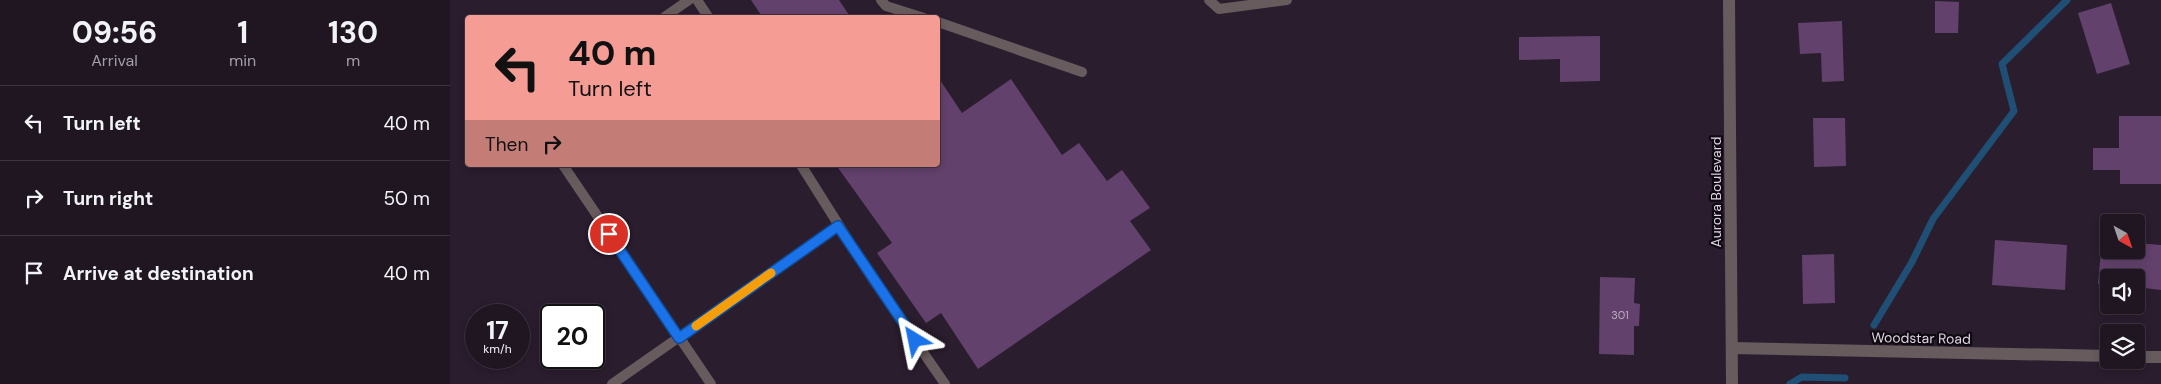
<!DOCTYPE html>
<style>
body{margin:0;font-family:"DM Sans",sans-serif;background:#2d232f;color:#f1f3f6;height:100vh;display:flex;flex-direction:column;font-size:19px;white-space:nowrap}
*{box-sizing:border-box;margin:0}
p{font-size:16px;color:#a29fa5}
.icon{flex:none;width:28px;height:28px;fill:none;stroke:currentColor;stroke-width:2;stroke-linecap:round;stroke-linejoin:round}
.map{position:relative;flex:1;overflow:hidden}
.details{display:flex;flex-direction:column;background:#201622;width:450px}
.details>*{flex:none}
.hud{position:absolute;left:15px;top:15px;width:475px;height:152px;border-radius:5px;box-shadow:0 2px 8px #0003,0 0 0 1px #3d3540;background:#f59c95;color:#111;overflow:hidden}
.needle{width:32px;rotate:140deg}
.controls{position:absolute;left:1650px;top:214px;display:grid;gap:10px}
.controls a{display:grid;place-items:center;width:45px;height:45px;border-radius:5px;background:#201622;box-shadow:0 2px 8px #0003,0 0 0 1px #3d3540;font-size:25px}
.speed{position:absolute;left:15px;top:304px;display:flex;gap:10px;font-size:25px;font-weight:700;text-align:center}
.speed>*{display:grid;place-content:center;width:65px;height:65px;border-radius:50%;background:#201622;box-shadow:0 2px 8px #0003,0 0 0 1px #3d3540;line-height:1}
.speed small{font-size:12px;font-weight:400}
.speed .limit{border:2px solid #111;border-radius:8px;background:#fff;color:#111}
.pin{position:absolute;display:grid;place-items:center;width:42px;height:42px;color:#fff;margin:-21px;border:2px solid #fff;border-radius:50%;box-shadow:0 1px 5px #0007}
.me{position:absolute;width:55px;margin:-28px;rotate:325deg;stroke-linejoin:round;filter:drop-shadow(0 0 4px #0008)}
.turn{display:flex;align-items:center;gap:18px;height:105px;padding:0 20px;font-size:22px}
.turn .icon{width:65px;height:65px;stroke-width:2.5}
.turn b{display:block;font-size:35px;line-height:42px}
.then{display:flex;align-items:center;height:48px;padding:0 20px;background:#0003;gap:10px;font-size:19px}
.eta{display:flex;justify-content:space-evenly;align-items:center;height:85px;text-align:center}
.eta b{font-size:30px;font-weight:700;line-height:35px}
ul{padding:0;list-style:none}
li{display:flex;align-items:center;gap:15px;height:75px;padding:0 20px;border-top:1px solid #3d3540}
li div{flex:1}
li b{display:block;font-size:19px}
li em{font-style:normal}
main{display:flex;flex:1;min-height:0}
.map>svg:first-child{display:block}
</style>
<main>
<section class="details">
<div class="eta">
<div><b>09:56</b><p>Arrival</p></div>
<div><b>1</b><p>min</p></div>
<div><b>130</b><p>m</p></div>
</div>
<ul>
<li><svg class="icon" aria-label="left" viewBox="0 0 24 24"><path d="M17 20v-9H6M10 6l-5 5 5 5"/></svg><div><b>Turn left</b></div><em>40 m</em></li>
<li><svg class="icon" aria-label="right" viewBox="0 0 24 24"><path d="M7 20v-9h11M14 6l5 5-5 5"/></svg><div><b>Turn right</b></div><em>50 m</em></li>
<li><svg class="icon" aria-label="arrive" viewBox="0 0 24 24"><path d="M6 21V4h12l-3 4 3 4H6"/></svg><div><b>Arrive at destination</b></div><em>40 m</em></li>
</ul>
</section>
<div class="map">
<svg width="1711" height="384" viewBox="0 0 1711 384">
<rect width="100%" height="100%" fill="#2a1d2e"/>
<g fill="none" stroke-linecap="round" stroke-linejoin="round">
<path stroke="#1f4f74" stroke-width="7" d="M1424 325 1462 262 1483 219 1564 111 1552 64 1617 0
M1340 384 1352 377 1395 378"/>
</g>
<path fill="#62416c" d="M301 0H389L401 18H313Z
M1485 1 1509 2 1508 33H1485Z
M1661 3 1680 64 1647 74 1628 13Z
M1392 21 1394 81 1372 82 1371 53 1350 54 1348 23Z
M1150 36V81L1110 82V59L1069 60V37Z
M488 77 512 113 561 79 612 155 629 143 657 181 672 170 700 208 680 221 701 250 528 369 491 313 476 323 427 253 442 243 386 165H488Z
M1669 116H1711V184H1670V170H1643V148H1669Z
M1363 118H1395L1396 166 1364 167Z
M1545 240 1617 245 1615 290 1542 285Z
M1652 240H1659V250H1686V243L1711 245V290L1686 287V278H1659V285L1648 284Z
M1384 254 1385 303 1353 304 1352 255Z
M1150 277 1185 278 1184 303 1190 304 1189 326H1184V355L1149 354Z"/>
<g fill="none" stroke-linecap="round" stroke-linejoin="round">
<path stroke="#675b5d" stroke-width="10" d="M247 0 259 18
M431 0 436 6 474 18
M759 0 769 9 837 0
M213 18 239 0
M488 22 632 72
M113 165 261 384
M351 165 424 281 495 384
M162 384 388 226"/>
<path stroke="#675b5d" stroke-width="12" d="M1282 348 1659 356
M1686 357H1711"/>
<path stroke="#675b5d" stroke-width="12" d="M1279 0 1282 384"/>
</g>
<g fill="none" stroke-linecap="round" stroke-linejoin="round">
<defs>
<path id="route" d="M159 234 229 338 388 226 465 340"/>
</defs>
<use href="#route" stroke="#114b97" stroke-width="12"/>
<use href="#route" stroke="#1a73e8" stroke-width="9"/>
<path stroke="#f59e0b" stroke-width="9" d="M246 326 321 273"/>
</g>
<g text-anchor="middle" dominant-baseline="central" stroke-width="4.5" stroke-linejoin="round" paint-order="stroke">
<g font-size="11" fill="#bfb0c4">
<text x="1170" y="315">301</text>
</g>
<g font-size="14" fill="#ded5e1" stroke="#0f0911">
<text transform="translate(1266 192) rotate(-90)">Aurora Boulevard</text>
<text transform="translate(1471 338) rotate(1)">Woodstar Road</text>
</g>
</g>
</svg>
<div class="controls">
<a><svg class="needle" viewBox="-14 -14 28 28"><path d="M0-13l5 13h-10z" fill="#e53935"/><path d="M0 13l5-13h-10z" fill="#a29fa5"/></svg></a>
<a><svg class="icon" aria-label="sound" viewBox="0 0 24 24"><path d="M4 9h4l5-4v14l-5-4H4zM17 9q2 3 0 6"/></svg></a>
<a><svg class="icon" aria-label="layers" viewBox="0 0 24 24"><path d="M12 4l9 5-9 5-9-5zM3 14l9 5 9-5"/></svg></a>
</div>
<div class="speed"><div>17<small>km/h</small></div><div class="limit">20</div></div>
<div class="pin" style="left:159px;top:234px;background:#d93025"><svg class="icon" aria-label="arrive" viewBox="0 0 24 24"><path d="M6 21V4h12l-3 4 3 4H6"/></svg></div>
<svg class="me" style="left:465px;top:340px" viewBox="-20 -20 40 40"><path d="M0-17L14 15 0 8-14 15z" fill="#1a73e8" stroke="#fff" stroke-width="4"/></svg>
<div class="hud">
<div class="turn"><svg class="icon" aria-label="left" viewBox="0 0 24 24"><path d="M17 20v-9H6M10 6l-5 5 5 5"/></svg><div><b>40 m</b>Turn left</div></div>
<div class="then">Then<svg class="icon" aria-label="right" viewBox="0 0 24 24"><path d="M7 20v-9h11M14 6l5 5-5 5"/></svg></div>
</div>
</div>
</main>
